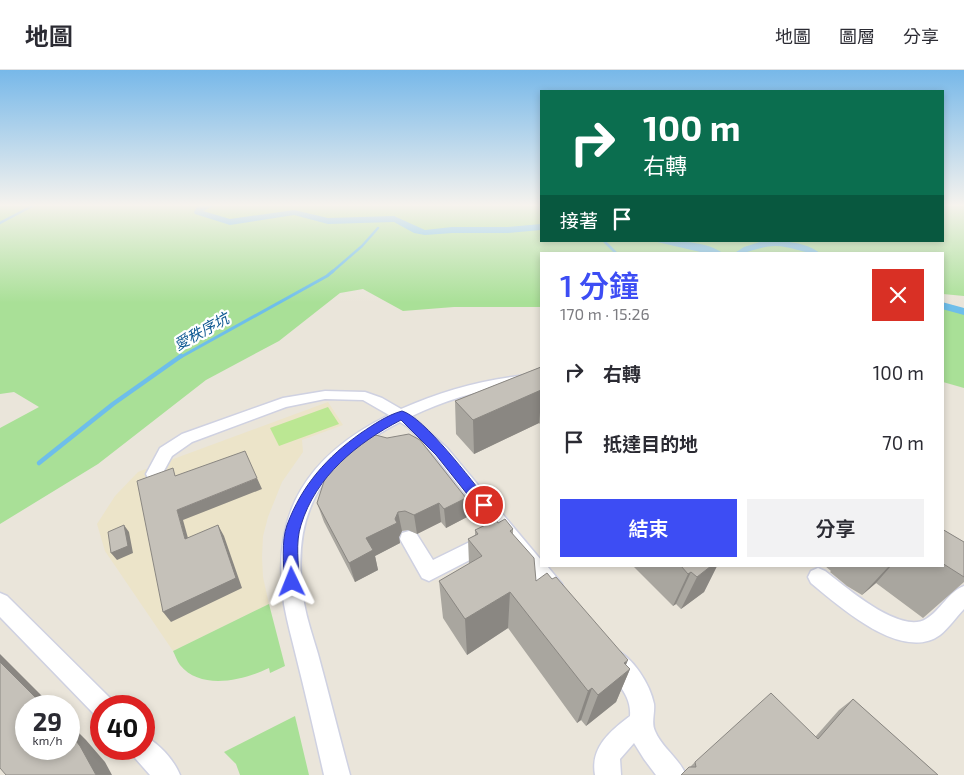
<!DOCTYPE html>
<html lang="zh-TW">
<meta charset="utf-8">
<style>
body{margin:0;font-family:"Exo 2","Noto Sans TC",sans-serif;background:#f2f2f3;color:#2b2b33;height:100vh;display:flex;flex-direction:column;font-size:19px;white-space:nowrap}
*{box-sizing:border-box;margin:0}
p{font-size:16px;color:#7c7c81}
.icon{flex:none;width:28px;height:28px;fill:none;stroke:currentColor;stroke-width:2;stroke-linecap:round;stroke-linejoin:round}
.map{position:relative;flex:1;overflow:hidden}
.side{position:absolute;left:540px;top:182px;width:404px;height:315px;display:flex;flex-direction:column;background:#fff;border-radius:0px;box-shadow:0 2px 8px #0003}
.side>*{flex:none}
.guide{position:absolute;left:540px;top:20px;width:404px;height:152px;border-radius:0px;box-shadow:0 2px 8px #0003;background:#0b6e4f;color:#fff;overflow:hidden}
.speed{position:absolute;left:15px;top:625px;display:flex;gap:10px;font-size:25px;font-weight:700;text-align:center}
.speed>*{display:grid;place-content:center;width:65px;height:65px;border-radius:50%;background:#fff;box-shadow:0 2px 8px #0003;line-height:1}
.speed small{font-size:12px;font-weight:400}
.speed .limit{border:8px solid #d22;background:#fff;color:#111}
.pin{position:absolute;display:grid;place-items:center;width:42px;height:42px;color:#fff;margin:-21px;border:2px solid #fff;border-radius:50%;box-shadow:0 1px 5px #0007}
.me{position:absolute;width:55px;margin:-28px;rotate:358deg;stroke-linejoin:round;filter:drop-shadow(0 0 4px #0008)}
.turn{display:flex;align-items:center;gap:18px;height:105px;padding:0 20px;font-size:22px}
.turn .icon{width:65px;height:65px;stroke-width:2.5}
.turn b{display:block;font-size:35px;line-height:42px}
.then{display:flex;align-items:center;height:48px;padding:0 20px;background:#0003;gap:10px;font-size:19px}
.round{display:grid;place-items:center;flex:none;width:52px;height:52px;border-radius:0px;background:#f2f2f3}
.headline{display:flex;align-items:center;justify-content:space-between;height:85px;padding:0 20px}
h1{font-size:30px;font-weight:600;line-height:38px;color:#3d4df4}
.action{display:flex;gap:10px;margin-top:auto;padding:10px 20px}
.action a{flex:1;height:58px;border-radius:0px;background:#3d4df4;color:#fff;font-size:20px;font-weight:600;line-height:58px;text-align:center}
.action a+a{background:#f2f2f3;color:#2b2b33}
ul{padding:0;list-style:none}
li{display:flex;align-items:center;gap:15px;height:70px;padding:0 20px}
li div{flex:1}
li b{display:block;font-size:19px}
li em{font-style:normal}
header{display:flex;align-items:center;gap:30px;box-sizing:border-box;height:70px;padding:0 25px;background:#fff;border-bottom:1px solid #e1e1e2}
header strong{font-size:24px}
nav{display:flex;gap:28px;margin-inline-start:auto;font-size:18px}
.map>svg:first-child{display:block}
</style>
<header>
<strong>地圖</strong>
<nav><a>地圖</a><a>圖層</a><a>分享</a></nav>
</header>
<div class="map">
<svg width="964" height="705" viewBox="0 0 964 705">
<rect width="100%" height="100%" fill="#eae5da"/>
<path fill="#ece4c9" d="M328 332 343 355 302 370 303 382 282 412 268 447 263 466 262 487 263 507 269 534 173 581 105 481 97 454 115 426 138 402Z"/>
<path fill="#a9e097" d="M0 134H541V171H942L943 134H964V226L943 224 942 184H541V237H454L403 241 363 219 340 223 279 271 206 310 98 394 0 454V358L39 337 14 322 0 324Z
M943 233 964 240V318L943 312Z
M269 534 285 596 270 603 269 598C244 610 201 621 180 595 177 591 175 585 173 581Z
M295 646 309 705H240L236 694 224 682Z"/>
<path fill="#bbe793" d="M328 337 339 354 279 376 270 358Z"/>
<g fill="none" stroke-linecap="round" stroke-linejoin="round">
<path stroke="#6ebeea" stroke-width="2.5" d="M0 153 36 134
M604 171 617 184
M332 202 362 176 378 158"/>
<path stroke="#6ebeea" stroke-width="3" d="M179 288 327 206 333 201"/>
<path stroke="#6ebeea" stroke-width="4.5" d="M39 393 113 334 181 286"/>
<path fill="#6ebeea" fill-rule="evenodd" d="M206 134H218L203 141 230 149 294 140 328 148 394 146 425 160 452 157H508L541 154V160L508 163H452L425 165 414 163 394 152 328 154 294 145 230 155 195 144 194 142 197 137Z
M653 171C674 171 706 170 724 184H709Z
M763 171C782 171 806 171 821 184 805 184 791 176 775 176 760 176 748 184 733 184L744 177Z
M942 232 964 238V245L942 239Z"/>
<defs>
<path id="minor" d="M541 304V312C495 316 454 326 412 346L447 378 541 490V496H547L562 514 565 521 562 528 555 530 548 528 435 386 408 357 400 352C321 393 289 443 304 533 307 550 313 567 318 584 329 624 339 665 350 705H324C315 665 306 626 296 586 292 569 287 552 284 534 270 442 308 385 389 345L363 330 325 329 286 337 192 372 172 386 160 408 154 410 148 408 146 404 160 378 182 364 283 328 325 321 365 322 382 328 401 339C446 319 492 307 541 304Z
M409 461 416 463 433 490 486 464 493 466 495 472 493 478 429 511 422 508 400 469 402 463Z
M818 498 825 501C845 516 900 565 926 549 941 540 948 522 964 516V539C956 547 949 558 940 565 902 593 839 536 811 513L808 507 811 501Z
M0 523 7 526 110 628 114 636H101V648L94 644 0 547Z
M614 579C633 587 650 614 654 634 655 643 651 653 655 661 662 678 679 688 686 705H656L644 689 634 673 620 689 621 705H595C590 678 610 661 630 646 632 621 611 611 603 590L606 582Z
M144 666C159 673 174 690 180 705H150L135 688 131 679H144Z"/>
</defs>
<use href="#minor" stroke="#cfd1e1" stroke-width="3"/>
<use href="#minor" fill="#fff" fill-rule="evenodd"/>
</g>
<path fill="#a9a69f" d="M541 297V355L539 353 474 384 456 364 455 331Z
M466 428 467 447 446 458 441 452 417 464 408 460 402 461 399 467 400 473 375 486 378 500 355 512 324 452 317 433Z
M498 453 513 459V464L536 511 630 599 616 632 586 656 581 650 577 653 508 558 467 585 443 548 439 511 469 494 468 469 475 465V460Z
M942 459 964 472V512L923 548 876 513 862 525 847 516 830 502 831 501 825 496H942Z
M633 496H717L704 522 681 539 676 534 673 536Z
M853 629 938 705 690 697 695 692 816 666 839 640Z"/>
<path fill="#8a8782" d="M541 320V332L539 353 474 384 473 350Z
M257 408 262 419 183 450 191 479 185 469 177 440Z
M466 428 467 447 446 458 444 439Z
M439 433 441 452 417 464 414 445Z
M398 442 402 461 399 467 400 473 375 486 378 500 355 512 349 493 366 468 395 449Z
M124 455 129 462 133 483 117 490 111 483Z
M218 455 224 466 242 518 171 552 163 542Z
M711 496H717L704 522 681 539 697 507Z
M889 496H891L876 513 862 525Z
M691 502 676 534 673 536 688 504Z
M510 522 508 558 467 585 465 549Z
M0 584 52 636H44L0 592Z
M628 590 621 607 630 599 616 632 586 656 598 625 624 593Z
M592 618 581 650 577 653 588 621Z
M69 653 86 670 105 692 112 705H96L69 662Z"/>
<path fill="#c5c1b9" stroke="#8a8782" d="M541 297V320L473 350 455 331Z
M368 363 387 368 409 364 420 370 466 428 444 439 439 433 414 445 405 441 398 442 395 449 397 453 366 468 373 480 349 493 317 433 326 405 344 381Z
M245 381 257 408 177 440 185 469 218 455 236 508 163 542 137 411 173 398 175 406Z
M505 449 513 459 510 461 534 488 536 511 547 503 552 509 556 507 628 590 624 593 630 599 598 625 592 618 588 621 510 522 465 549 439 511 482 486 468 469 478 464 475 460 496 450 498 453Z
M124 455 128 476 111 483 108 462Z
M942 459 964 472V507L942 493Z
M681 496H711L697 507 691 502 688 504Z
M0 592 44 636H26V679H69V662L80 676 96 705H6L0 698Z
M771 623 818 669 853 629 938 705H681L689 697H696L695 692Z"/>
<linearGradient id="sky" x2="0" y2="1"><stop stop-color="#77b8e9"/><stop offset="0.58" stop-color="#f6f3ee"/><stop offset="1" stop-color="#f6f3ee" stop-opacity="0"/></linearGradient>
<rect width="964" height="233" fill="url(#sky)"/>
<path fill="#3d4df4" stroke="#28329f" d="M402 341C424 347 472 411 488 431L490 435 488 439 484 440 479 439 436 385 401 350C357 373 316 406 301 455 295 473 299 494 299 512L297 517 292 519 286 517 284 512C284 494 281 472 287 455 302 415 327 387 361 363 373 355 387 345 402 341Z"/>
<g text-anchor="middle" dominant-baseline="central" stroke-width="4.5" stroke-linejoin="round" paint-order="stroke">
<g font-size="15" font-style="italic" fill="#115a93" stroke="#fff">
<text transform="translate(201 261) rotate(-29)">愛秩序坑</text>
</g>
</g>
</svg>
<div class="speed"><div>29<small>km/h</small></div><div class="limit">40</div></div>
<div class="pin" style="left:484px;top:435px;background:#d93025"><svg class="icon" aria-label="arrive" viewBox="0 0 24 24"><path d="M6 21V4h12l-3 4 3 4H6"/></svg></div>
<svg class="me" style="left:292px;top:512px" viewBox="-20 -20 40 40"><path d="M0-17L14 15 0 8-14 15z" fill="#3d4df4" stroke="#fff" stroke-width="4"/></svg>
<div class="guide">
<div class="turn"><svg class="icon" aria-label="right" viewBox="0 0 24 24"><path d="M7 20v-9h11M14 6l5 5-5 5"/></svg><div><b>100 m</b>右轉</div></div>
<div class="then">接著<svg class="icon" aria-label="arrive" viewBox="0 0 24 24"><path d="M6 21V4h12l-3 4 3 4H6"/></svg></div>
</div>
<section class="side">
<div class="headline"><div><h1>1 分鐘</h1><p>170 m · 15:26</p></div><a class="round" style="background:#d93025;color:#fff"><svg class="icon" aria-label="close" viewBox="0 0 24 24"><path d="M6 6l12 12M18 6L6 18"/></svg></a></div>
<ul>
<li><svg class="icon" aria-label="right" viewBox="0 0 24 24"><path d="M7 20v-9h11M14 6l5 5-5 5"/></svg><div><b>右轉</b></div><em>100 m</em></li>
<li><svg class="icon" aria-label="arrive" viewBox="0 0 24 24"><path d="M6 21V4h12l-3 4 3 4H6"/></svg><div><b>抵達目的地</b></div><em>70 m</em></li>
</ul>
<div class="action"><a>結束</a><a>分享</a></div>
</section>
</div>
